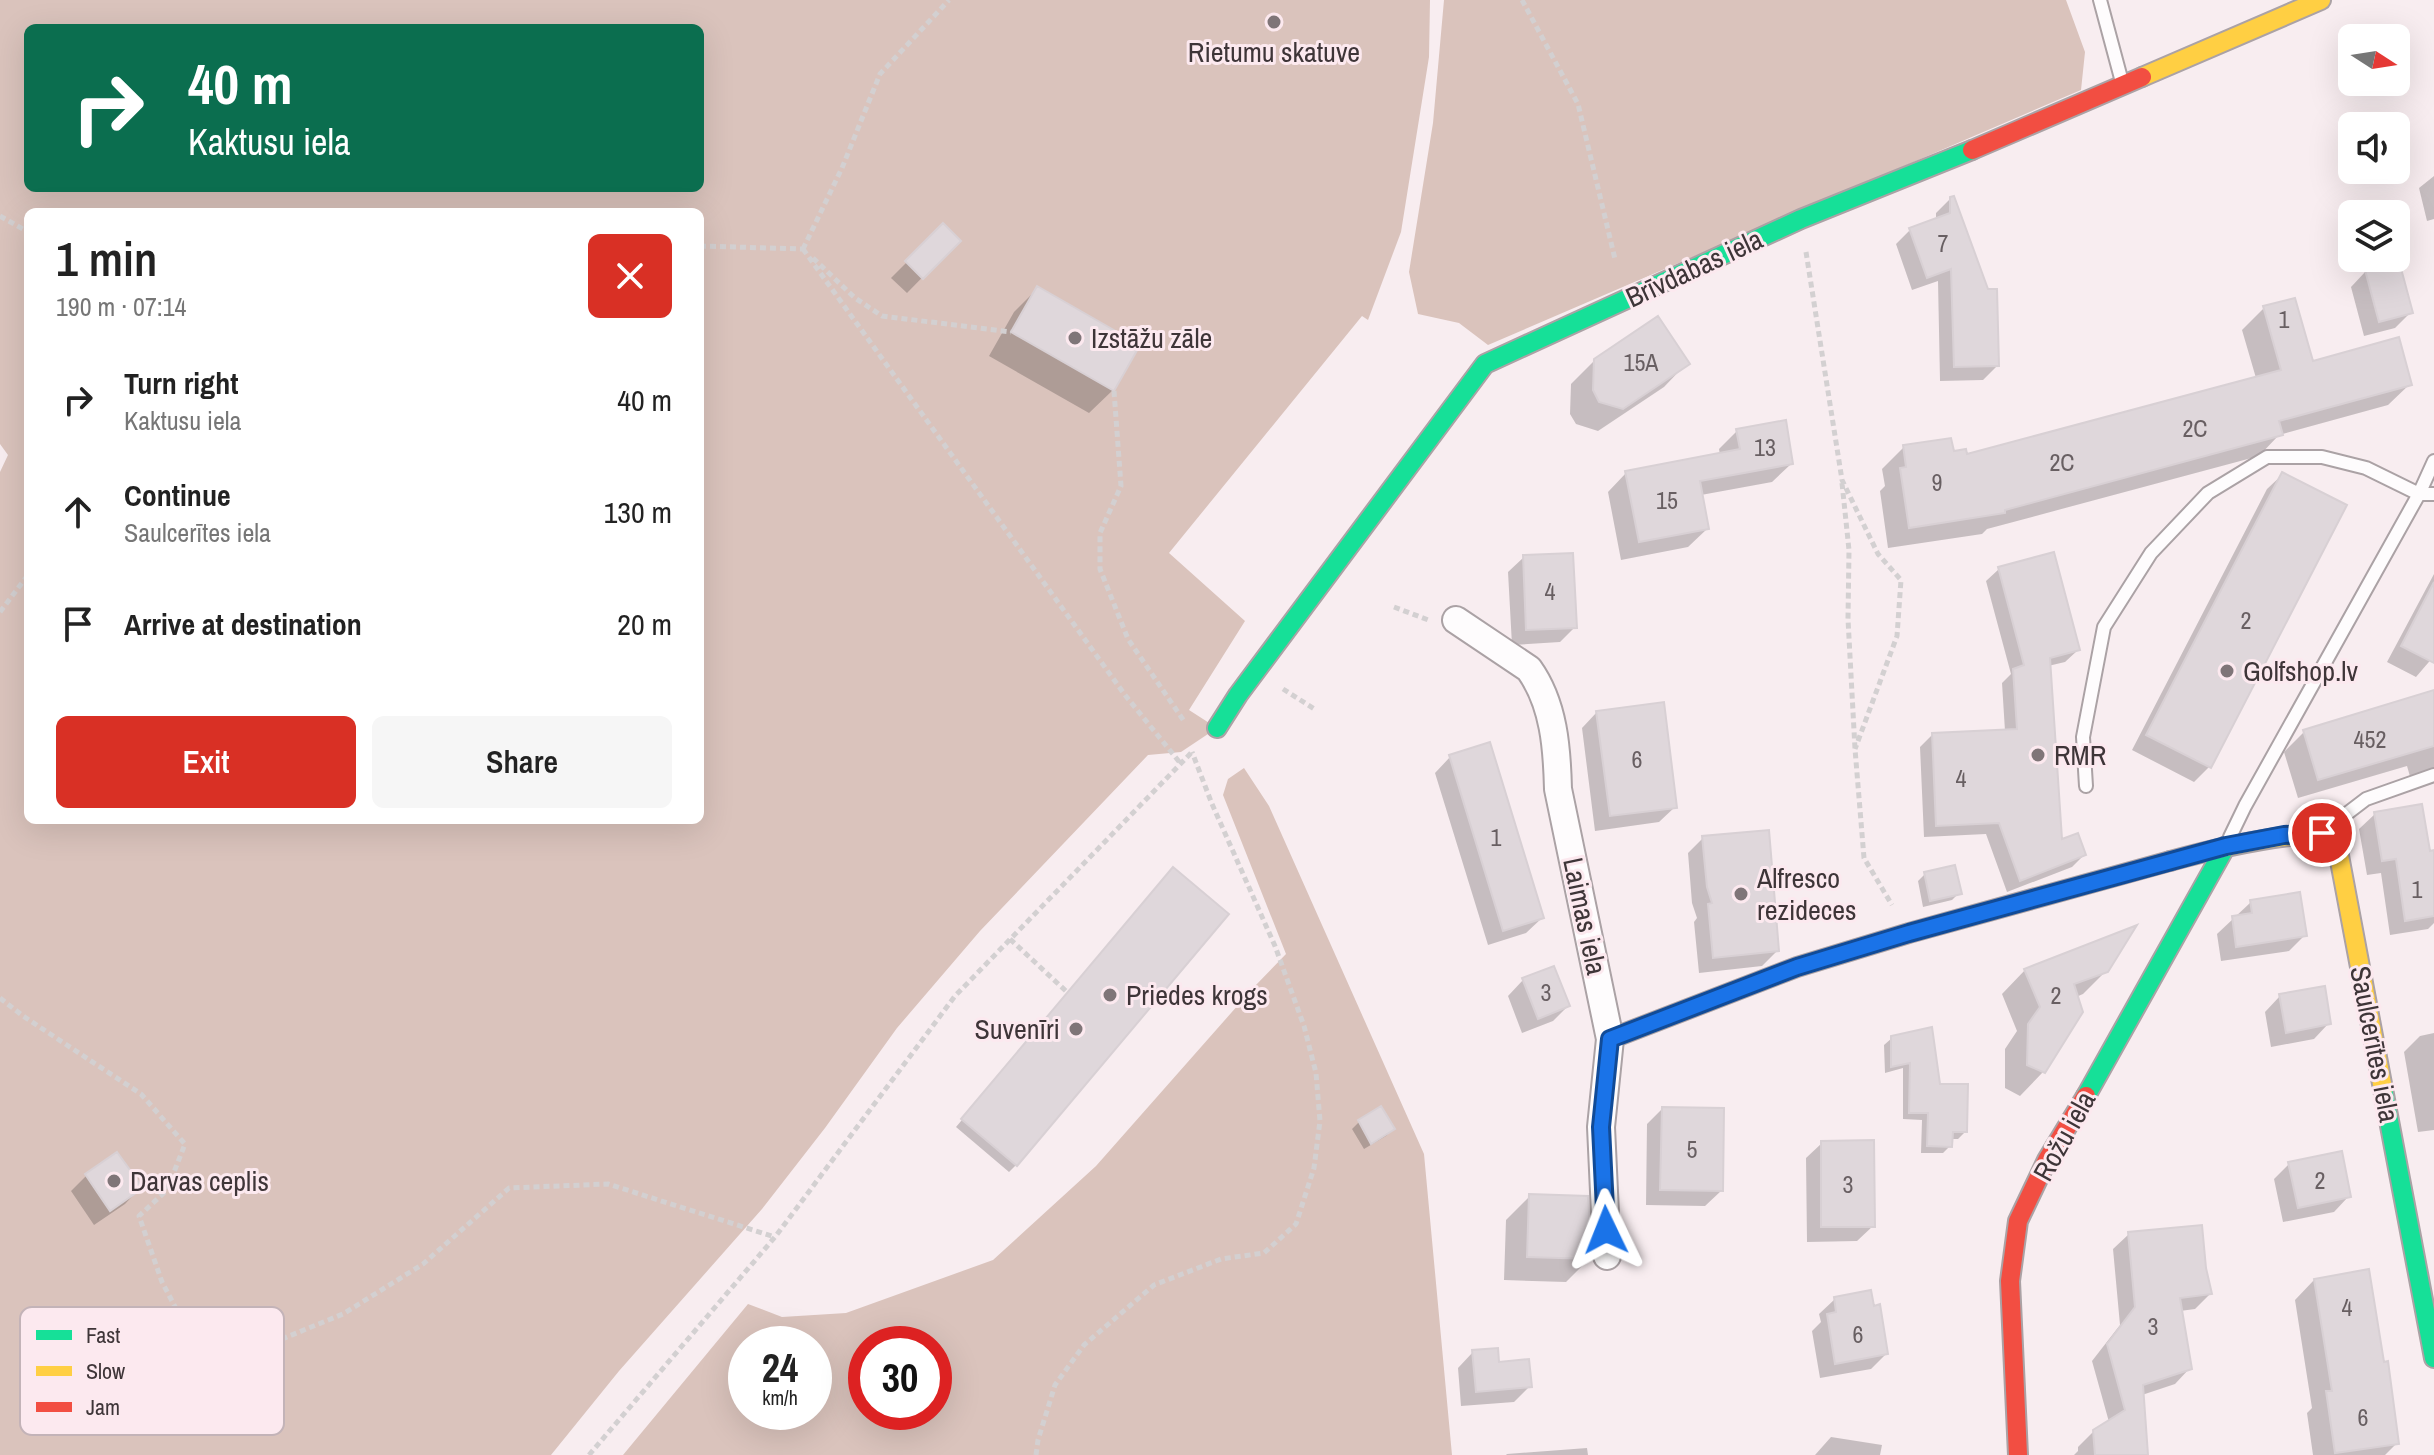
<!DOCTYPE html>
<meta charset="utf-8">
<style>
body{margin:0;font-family:"Archivo Narrow",sans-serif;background:#f6f6f6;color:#222;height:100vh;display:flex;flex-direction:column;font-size:30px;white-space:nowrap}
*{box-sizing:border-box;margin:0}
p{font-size:26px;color:#767676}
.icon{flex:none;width:44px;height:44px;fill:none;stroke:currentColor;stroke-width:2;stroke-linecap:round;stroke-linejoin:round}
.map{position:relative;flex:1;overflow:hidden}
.drawer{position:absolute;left:24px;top:208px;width:680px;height:616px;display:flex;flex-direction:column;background:#fff;border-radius:12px;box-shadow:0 8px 32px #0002}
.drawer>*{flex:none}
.banner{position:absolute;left:24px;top:24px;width:680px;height:168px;border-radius:12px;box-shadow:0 8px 32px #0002;background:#0b6e4f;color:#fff;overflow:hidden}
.needle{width:52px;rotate:102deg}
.fabs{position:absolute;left:2338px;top:24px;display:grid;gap:16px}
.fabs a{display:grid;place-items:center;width:72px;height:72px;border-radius:12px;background:#fff;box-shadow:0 8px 32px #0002;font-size:40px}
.speed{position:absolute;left:728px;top:1326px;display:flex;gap:16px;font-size:40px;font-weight:700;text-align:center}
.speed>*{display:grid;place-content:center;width:104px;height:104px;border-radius:50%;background:#fff;box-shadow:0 8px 32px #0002;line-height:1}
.speed small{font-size:20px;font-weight:400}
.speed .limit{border:12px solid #d22;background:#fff;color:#111}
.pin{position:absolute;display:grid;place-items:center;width:68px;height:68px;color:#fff;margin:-34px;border:4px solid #fff;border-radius:50%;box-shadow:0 2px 8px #0007}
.me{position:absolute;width:88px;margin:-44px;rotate:358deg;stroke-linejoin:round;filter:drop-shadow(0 0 6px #0008)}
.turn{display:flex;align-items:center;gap:28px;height:168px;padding:0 32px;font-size:36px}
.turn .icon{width:104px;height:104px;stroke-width:2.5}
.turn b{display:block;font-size:56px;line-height:68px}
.round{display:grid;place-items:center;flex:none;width:84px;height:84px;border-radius:12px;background:#f6f6f6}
.head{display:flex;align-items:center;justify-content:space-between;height:136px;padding:0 32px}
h1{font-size:48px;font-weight:600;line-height:60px}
.primary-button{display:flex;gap:16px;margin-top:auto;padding:16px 32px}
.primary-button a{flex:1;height:92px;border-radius:12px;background:#d93025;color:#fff;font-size:32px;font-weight:600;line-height:92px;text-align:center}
.primary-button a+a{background:#f6f6f6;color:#222}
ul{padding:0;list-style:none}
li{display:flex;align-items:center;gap:24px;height:112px;padding:0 32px}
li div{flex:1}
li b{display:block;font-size:30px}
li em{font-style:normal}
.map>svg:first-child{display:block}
</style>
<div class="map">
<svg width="2434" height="1455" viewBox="0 0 2434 1455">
<rect width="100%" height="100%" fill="#f8edf0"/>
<path fill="#dac3bc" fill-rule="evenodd" d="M0 0H1430L1429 57 1401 232 1368 320 1362 316 1169 553 1245 621 1189 710 1217 728 1181 752 1148 755 980 931 897 1028 825 1128 762 1209 619 1371 551 1455H0V472L8 455 0 444ZM28 28H700V188H28ZM28 212H700V820H28Z
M1444 0H2066L2085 52 2081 90 1488 345 1459 323 1418 314 1409 272 1433 123Z
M1244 768 1269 806 1424 1154 1452 1455H623L748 1304 782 1317 846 1313 993 1260 1096 1166 1254 987 1286 954 1223 795 1228 779ZM746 1344H814V1412H746ZM866 1344H934V1412H866Z"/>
<path fill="#0003" d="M2434 176V219L2427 221 2419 188Z
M1950 199 1997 366 1983 380 1940 381 1938 281 1912 290 1896 244 1910 230 1936 220V213Z
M943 226 958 241 907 293 891 278Z
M2366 271 2410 313 2395 328 2364 336 2351 287Z
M1037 289 1113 390 1089 413 989 356 1014 312Z
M2264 308 2311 363 2410 384 2388 405 2279 435 2259 456 1987 529 1982 534 1888 548 1880 491 1885 486 1882 469 1904 447 1965 457 2256 378 2242 330Z
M1595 360 1687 363 1664 387 1598 431 1576 424 1570 414 1571 384Z
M1737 431 1791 464 1772 482 1701 495 1707 529 1688 547 1621 560 1608 492 1626 473 1720 455 1719 449Z
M2283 474 2344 506 2209 767 2194 782 2132 750 2267 489Z
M1524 557 1575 627 1560 642 1512 645 1508 572Z
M1999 569 2078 650 2065 662 2048 666 2060 841 2084 855 2072 867 2007 892 1986 834 1924 837 1920 747 1932 735 2005 731 2002 683 2011 674 1986 581Z
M2434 574V656L2416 677 2387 662Z
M2434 692V774L2411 780 2407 766 2298 798 2284 752 2304 732Z
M1597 712 1675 807 1659 822 1595 831 1582 728Z
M1450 757 1542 918 1526 933 1488 945 1435 773Z
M2375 814 2429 854 2434 853V923L2428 929 2390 935 2381 873 2367 875 2359 829Z
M1703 838 1777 951 1762 966 1699 973 1694 922 1697 918 1692 903 1688 853Z
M1925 874 1959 893 1952 900 1923 907 1918 881Z
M1166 876 1016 1165 1009 1172 956 1127Z
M2251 902 2305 935 2289 951 2221 961 2217 934Z
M2025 970H2107L2083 994 2076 997 2081 1012 2043 1072 2020 1096 2005 1088V1049L2017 1031 2002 994Z
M1523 980 1568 1006 1553 1021 1522 1033 1508 996Z
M2280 996 2329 1023 2314 1039 2271 1047 2265 1012Z
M2434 1033V1130L2418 1132 2404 1052 2420 1036Z
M1892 1038 1938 1085 1965 1132 1958 1139H1950V1146L1943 1153H1921L1922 1120 1903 1119V1068L1885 1073 1884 1045Z
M1380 1109 1393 1129 1386 1136 1364 1149 1352 1129 1359 1122Z
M1662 1109 1721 1191 1705 1206 1646 1205 1647 1124Z
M1822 1143 1873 1226 1857 1241 1807 1242 1806 1158Z
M116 1154 140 1188 125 1204 94 1225 71 1191 86 1176Z
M2289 1164 2349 1196 2334 1212 2283 1222 2274 1179Z
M1530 1196 1590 1258 1566 1282 1504 1280 1506 1220Z
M2129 1234 2204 1268 2210 1294 2195 1309 2180 1311 2190 1368 2175 1384 2142 1395 2146 1455H2074L2078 1451V1447L2094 1431 2109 1422 2092 1361 2120 1325 2113 1249Z
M2314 1280 2397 1443 2385 1455H2313L2307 1413 2312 1408 2295 1300Z
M1835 1299 1872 1308 1886 1354 1871 1369 1820 1378 1812 1331 1821 1322 1819 1314Z
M1473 1352 1497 1364 1530 1386 1514 1402 1461 1406 1458 1368Z
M1831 1437 1882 1445 1880 1455H1815Z
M1587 1448 1588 1455H1506L1507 1454Z"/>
<path fill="#dfd7db" stroke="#d8d0d4" stroke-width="2" d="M1954 196 1988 289H1997L1999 366 1954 367 1951 269 1927 278 1909 228 1950 213V197Z
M943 223 961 241 923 279 905 261Z
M2399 261 2413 313 2379 322 2365 270Z
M1037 286 1140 345 1114 391 1011 332Z
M2295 298 2313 361 2399 337 2412 385 2279 421 2283 435 2005 510V513L1909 528 1900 468 1906 467 1903 445 1951 438 1954 451 1966 449 1967 454 2281 370 2263 306Z
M1658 316 1690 364 1623 409 1599 402 1593 390 1594 359Z
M1786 420 1793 464 1700 481 1709 529 1639 542 1625 471 1740 449 1736 429Z
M2282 472 2347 505 2211 768 2146 735Z
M2054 552 2080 650 2050 658 2062 839 2078 833 2086 855 2020 881 1999 823 1936 826 1932 733 2017 729 2013 669 2024 665 1998 567Z
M1573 553 1577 628 1526 630 1523 555Z
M2434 582V663L2401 646Z
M2434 690V746L2318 780 2303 730Z
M1664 702 1677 808 1610 816 1596 711Z
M1490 742 1544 918 1503 931 1449 755Z
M2422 804 2430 851 2434 850V916L2405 921 2396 859 2382 861 2374 812Z
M1769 830 1779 951 1713 958 1708 904 1712 903 1707 887 1702 836Z
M1955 865 1962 894 1930 901 1924 872Z
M1173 867 1229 914 1017 1166 961 1119Z
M2300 892 2307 936 2236 947 2232 916 2252 913 2250 900Z
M2137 925 2108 972 2074 984 2083 1012 2045 1073 2027 1065 2028 1024 2040 1007 2024 969Z
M1554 966 1570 1006 1538 1019 1522 978Z
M2325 986 2331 1024 2286 1033 2279 994Z
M1932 1027 1940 1084H1968L1967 1132H1953L1952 1147 1927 1146 1928 1113H1909L1910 1063 1891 1067V1036Z
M1381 1106 1395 1129 1371 1144 1358 1120Z
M1662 1107 1724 1108 1723 1191 1660 1190Z
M1874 1140 1875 1227H1821V1141Z
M2342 1151 2351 1197 2298 1208 2288 1162Z
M117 1152 143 1188 110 1211 85 1174Z
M1529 1194 1588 1196 1592 1259 1527 1257Z
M2202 1225 2206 1268 2212 1294 2180 1298 2192 1369 2143 1385 2148 1455H2095L2093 1430 2125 1410 2107 1344 2135 1307 2128 1232Z
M2369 1269 2384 1362 2388 1361 2399 1444 2335 1453 2326 1391H2332L2314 1279Z
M1871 1290 1874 1306 1880 1304 1888 1354 1835 1364 1827 1314 1836 1312 1834 1297Z
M1498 1348 1499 1362 1529 1359 1532 1387 1476 1392 1472 1350Z"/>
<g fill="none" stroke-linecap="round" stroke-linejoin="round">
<defs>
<path id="lane" d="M2100 0 2122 82
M2086 786 2083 737 2104 627 2151 553 2208 493 2267 457H2322L2366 468 2419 494H2434
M2324 831 2366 799 2434 775
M2230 837 2245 806 2419 494 2434 461"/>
<path id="street" d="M1456 620 1529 669C1554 704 1557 748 1558 789L1610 1039 1601 1127 1607 1256"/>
<path id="fast" d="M1217 728 1238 695 1485 364 1801 219 1972 150
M1610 1039 1797 967 1909 933 2170 861
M2383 1089 2434 1358
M2086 1096 2226 846"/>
<path id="slow" d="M2142 77 2321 0
M2170 861C2221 847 2270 836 2322 833L2337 845 2383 1089"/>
<path id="jam" d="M1972 150 2142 77
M2018 1455 2010 1281 2018 1221 2047 1160 2086 1096"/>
</defs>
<use href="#lane" stroke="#aba2a5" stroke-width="16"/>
<use href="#street" stroke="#aba2a5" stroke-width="30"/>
<use href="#fast" stroke="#aba2a5" stroke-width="22"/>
<use href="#slow" stroke="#aba2a5" stroke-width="22"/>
<use href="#jam" stroke="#aba2a5" stroke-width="22"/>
<path stroke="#d3d0d1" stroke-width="5" stroke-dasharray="6 4" stroke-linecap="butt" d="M1522 0 1578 104 1615 259
M0 216 28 232
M700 246 803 249
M803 249 1125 695 1181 764
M803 249 842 168 880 74 949 0
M1806 252 1842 480 1878 554 1901 580 1897 636 1855 749
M813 258 855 298 882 316 1011 332
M1114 391 1121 486 1100 533V569L1128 639 1184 721
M1842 483 1849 550 1848 619 1855 749 1864 858 1892 905
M1394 607 1431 621
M0 612 28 575
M1283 689 1316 710
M1010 939 1068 993
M0 998 23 1016 141 1094 185 1144 167 1190 139 1216 162 1282 200 1354 255 1350 343 1314 423 1264 509 1188 608 1184 775 1237
M589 1455 775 1237 955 996 1193 751
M1036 1455 1038 1440 1055 1385 1084 1345 1154 1285 1221 1259 1264 1253 1296 1224 1314 1168 1320 1121 1316 1073 1304 1026 1275 946 1212 804 1192 752"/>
<use href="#lane" stroke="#fefcfd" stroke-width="12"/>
<use href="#street" stroke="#fefcfd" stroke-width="26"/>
<use href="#fast" stroke="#16e098" stroke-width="18"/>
<use href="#slow" stroke="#ffcf43" stroke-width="18"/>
<use href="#jam" stroke="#f24e42" stroke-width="18"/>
</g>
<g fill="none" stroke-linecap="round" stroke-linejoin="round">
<defs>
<path id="route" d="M1606 1230 1601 1127 1610 1039 1797 967 1909 933 2226 846 2284 835 2322 833"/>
</defs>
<use href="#route" stroke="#114b97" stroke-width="20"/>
<use href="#route" stroke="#1a73e8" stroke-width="14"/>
</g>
<g fill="#7f7578" stroke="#fce9ef" stroke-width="3">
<circle cx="1274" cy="22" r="8"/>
<circle cx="1075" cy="338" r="8"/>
<circle cx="2227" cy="671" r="8"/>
<circle cx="2038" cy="755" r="8"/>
<circle cx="1741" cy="894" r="8"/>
<circle cx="1110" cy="995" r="8"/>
<circle cx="1076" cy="1029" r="8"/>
<circle cx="114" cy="1181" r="8"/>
</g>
<g text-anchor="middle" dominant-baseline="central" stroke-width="6" stroke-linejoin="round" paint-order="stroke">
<g font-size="24" fill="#685f62">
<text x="1943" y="243">7</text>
<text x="2284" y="319">1</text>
<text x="1641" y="362">15A</text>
<text x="2195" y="428">2C</text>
<text x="1765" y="447">13</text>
<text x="2062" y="462">2C</text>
<text x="1937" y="482">9</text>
<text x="1667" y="500">15</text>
<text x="1550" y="591">4</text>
<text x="2246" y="620">2</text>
<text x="2370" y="739">452</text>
<text x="1637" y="759">6</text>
<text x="1961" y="778">4</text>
<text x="1496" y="837">1</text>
<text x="2417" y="889">1</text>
<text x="1546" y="992">3</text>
<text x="2056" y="995">2</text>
<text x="1692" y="1149">5</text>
<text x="2320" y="1180">2</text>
<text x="1848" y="1184">3</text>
<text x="2347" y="1307">4</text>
<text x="2153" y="1326">3</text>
<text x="1858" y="1334">6</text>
<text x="2363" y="1417">6</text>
</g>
<g font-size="28" fill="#3e3538" stroke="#fce9ef" text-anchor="start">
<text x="1274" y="52" text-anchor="middle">Rietumu skatuve</text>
<text x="1091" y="338">Izstāžu zāle</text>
<text x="2243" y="671">Golfshop.lv</text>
<text x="2054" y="755">RMR</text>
<text x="1757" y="878">Alfresco<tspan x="1757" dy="32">rezideces</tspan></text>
<text x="1126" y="995">Priedes krogs</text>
<text x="1060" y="1029" text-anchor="end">Suvenīri</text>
<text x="130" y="1181">Darvas ceplis</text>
</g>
<g font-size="28" fill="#3e3538" stroke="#fce9ef">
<text transform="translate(1694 268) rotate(-25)">Brīvdabas iela</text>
<text transform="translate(1585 916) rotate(78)">Laimas iela</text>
<text transform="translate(2375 1044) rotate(79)">Saulcerītes iela</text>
<text transform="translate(2064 1136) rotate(-61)">Rožu iela</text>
</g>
</g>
<rect x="20" y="1307" width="264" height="128" rx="12" fill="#fce9ef" stroke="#c3b3b8" stroke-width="2"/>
<rect x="36" y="1330" width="36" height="10" fill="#16e098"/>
<rect x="36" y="1366" width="36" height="10" fill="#ffcf43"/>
<rect x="36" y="1402" width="36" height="10" fill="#f24e42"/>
<g font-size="22" fill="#3e3538">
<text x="86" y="1343">Fast</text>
<text x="86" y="1379">Slow</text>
<text x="86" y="1415">Jam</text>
</g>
</svg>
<div class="fabs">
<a><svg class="needle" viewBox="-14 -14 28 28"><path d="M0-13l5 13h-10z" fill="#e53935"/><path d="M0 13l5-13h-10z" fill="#767676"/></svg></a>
<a><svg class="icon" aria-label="sound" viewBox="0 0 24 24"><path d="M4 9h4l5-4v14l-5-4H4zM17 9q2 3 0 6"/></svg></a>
<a><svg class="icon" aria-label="layers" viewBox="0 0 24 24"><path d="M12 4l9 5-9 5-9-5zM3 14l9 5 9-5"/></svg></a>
</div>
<div class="speed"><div>24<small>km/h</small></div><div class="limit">30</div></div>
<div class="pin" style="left:2322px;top:833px;background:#d93025"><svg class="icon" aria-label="arrive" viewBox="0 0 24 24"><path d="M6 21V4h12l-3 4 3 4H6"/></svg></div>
<svg class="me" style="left:1606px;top:1230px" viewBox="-20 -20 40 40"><path d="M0-17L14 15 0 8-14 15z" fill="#1a73e8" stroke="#fff" stroke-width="4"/></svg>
<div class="banner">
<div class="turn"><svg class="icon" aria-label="right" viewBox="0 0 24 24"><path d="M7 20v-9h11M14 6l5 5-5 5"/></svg><div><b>40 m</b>Kaktusu iela</div></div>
</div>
<section class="drawer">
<div class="head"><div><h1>1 min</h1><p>190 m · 07:14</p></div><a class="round" style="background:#d93025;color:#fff"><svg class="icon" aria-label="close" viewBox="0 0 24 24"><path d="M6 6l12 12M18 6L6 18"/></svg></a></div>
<ul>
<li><svg class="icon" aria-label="right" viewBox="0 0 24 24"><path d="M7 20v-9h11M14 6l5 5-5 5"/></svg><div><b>Turn right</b><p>Kaktusu iela</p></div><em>40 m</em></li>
<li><svg class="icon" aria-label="ahead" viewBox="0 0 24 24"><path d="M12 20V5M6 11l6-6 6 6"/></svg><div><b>Continue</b><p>Saulcerītes iela</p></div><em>130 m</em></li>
<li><svg class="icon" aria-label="arrive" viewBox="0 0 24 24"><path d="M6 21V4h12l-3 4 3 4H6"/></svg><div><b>Arrive at destination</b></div><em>20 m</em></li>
</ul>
<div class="primary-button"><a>Exit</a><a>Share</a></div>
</section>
</div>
